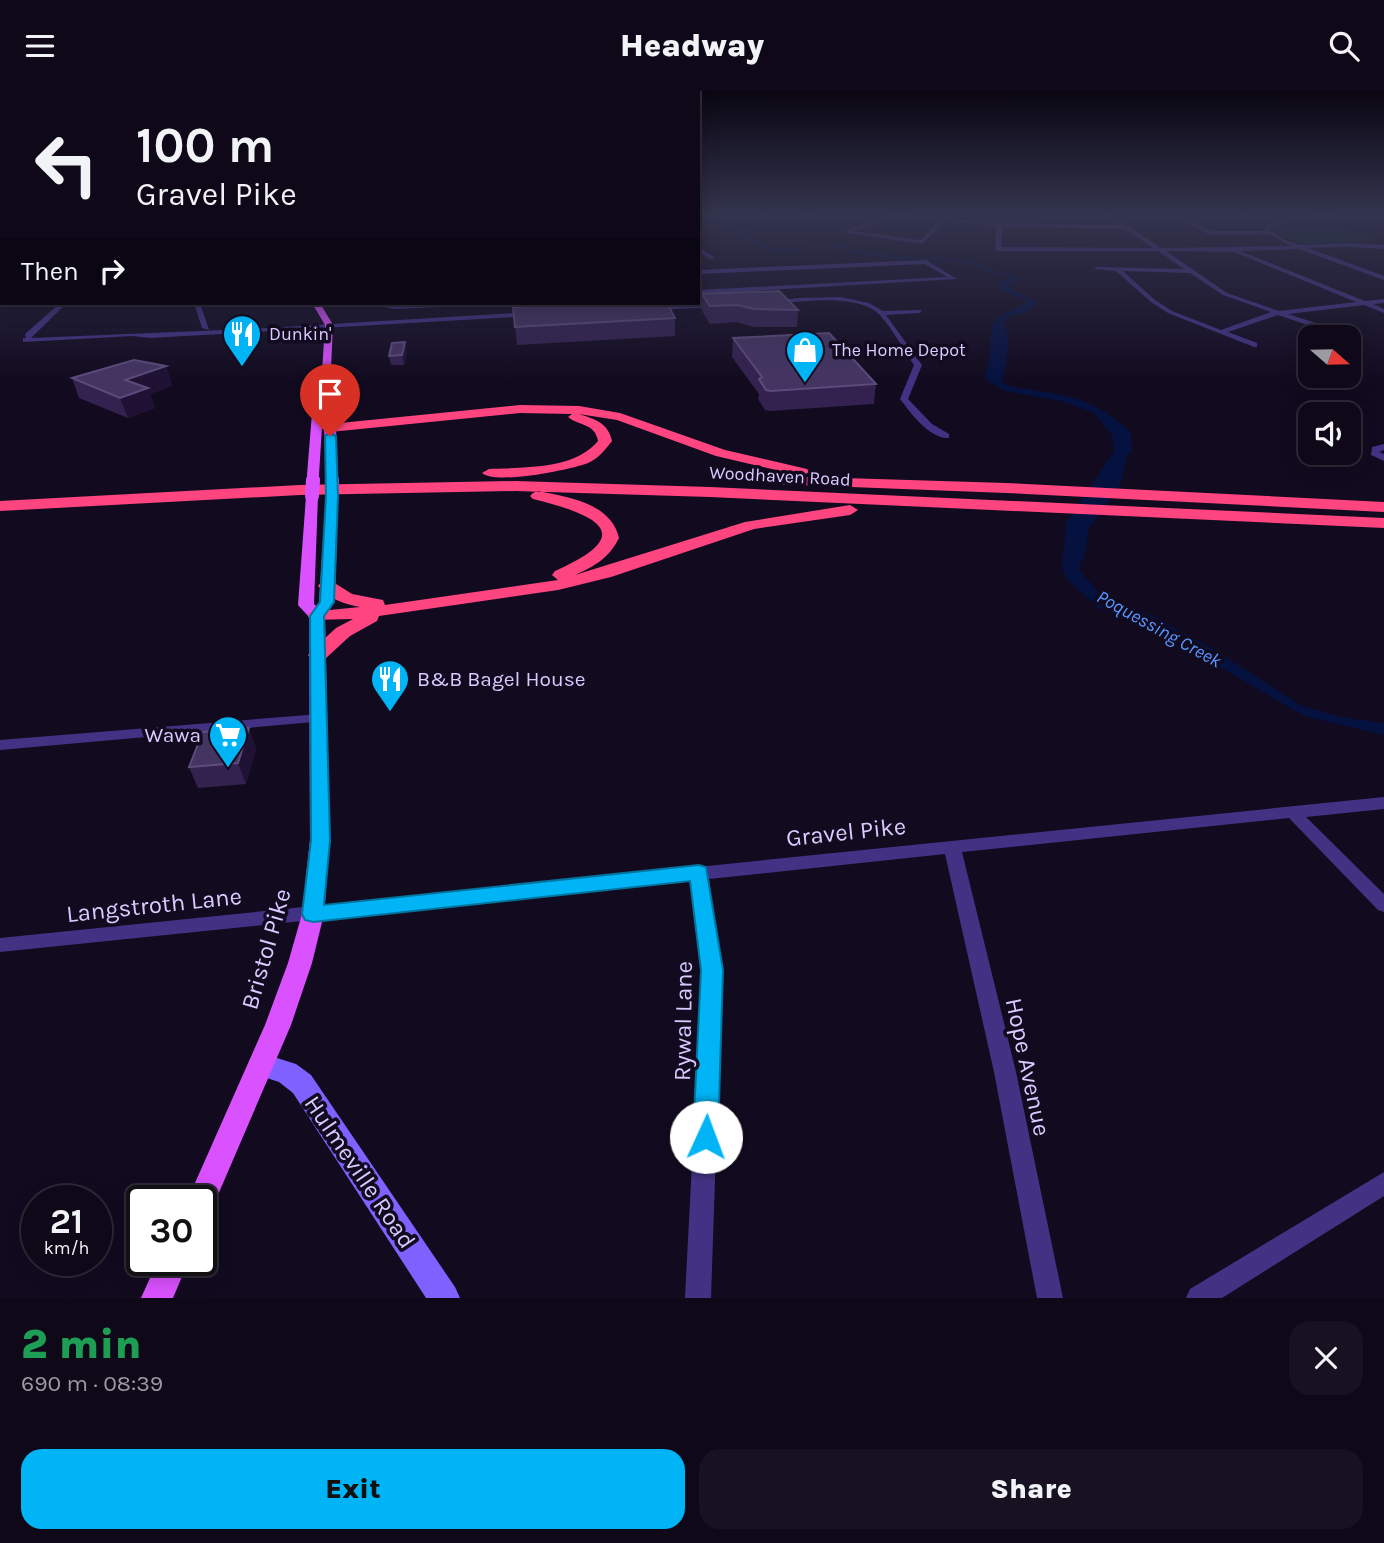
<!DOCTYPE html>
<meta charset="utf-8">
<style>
body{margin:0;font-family:Karla,sans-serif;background:#171121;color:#f1f3f6;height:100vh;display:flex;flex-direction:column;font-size:26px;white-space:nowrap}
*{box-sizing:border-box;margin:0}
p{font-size:23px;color:#9b9aa2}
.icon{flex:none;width:38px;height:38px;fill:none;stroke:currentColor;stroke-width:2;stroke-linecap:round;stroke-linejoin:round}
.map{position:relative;height:1207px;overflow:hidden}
.panel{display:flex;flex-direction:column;background:#0e0818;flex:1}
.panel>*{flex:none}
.hud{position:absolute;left:0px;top:0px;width:700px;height:214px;box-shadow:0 4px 18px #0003,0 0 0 2px #2e2937;background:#0e0818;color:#f1f3f6;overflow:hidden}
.needle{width:46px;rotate:110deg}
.fabs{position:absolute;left:1298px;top:234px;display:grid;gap:14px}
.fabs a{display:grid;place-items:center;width:63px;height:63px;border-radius:14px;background:#0e0818;box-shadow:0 4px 18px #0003,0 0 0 2px #2e2937;font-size:35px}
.speed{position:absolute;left:21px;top:1094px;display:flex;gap:14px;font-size:35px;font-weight:700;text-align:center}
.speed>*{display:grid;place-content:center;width:91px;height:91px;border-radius:50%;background:#0e0818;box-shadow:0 4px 18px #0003,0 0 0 2px #2e2937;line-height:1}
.speed small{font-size:18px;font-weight:400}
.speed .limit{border:4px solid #111;border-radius:10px;background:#fff;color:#111}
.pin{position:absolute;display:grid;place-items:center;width:60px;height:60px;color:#fff;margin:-72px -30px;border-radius:50% 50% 50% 0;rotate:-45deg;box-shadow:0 0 7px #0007}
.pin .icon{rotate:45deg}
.me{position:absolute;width:77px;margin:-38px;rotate:2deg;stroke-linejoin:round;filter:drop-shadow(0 0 5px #0008)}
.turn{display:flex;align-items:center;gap:24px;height:147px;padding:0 21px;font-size:32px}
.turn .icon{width:91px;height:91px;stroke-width:2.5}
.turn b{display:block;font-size:49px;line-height:60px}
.then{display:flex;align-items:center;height:66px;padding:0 21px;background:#0003;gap:14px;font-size:26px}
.round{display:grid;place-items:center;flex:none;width:74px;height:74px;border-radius:21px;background:#171121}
.summary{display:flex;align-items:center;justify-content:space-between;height:119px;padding:0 21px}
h1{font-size:42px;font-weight:800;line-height:52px;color:#1e9e55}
.button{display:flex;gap:14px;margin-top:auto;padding:14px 21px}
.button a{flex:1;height:80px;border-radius:21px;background:#00b4f5;color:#111;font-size:28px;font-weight:800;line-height:80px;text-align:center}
.button a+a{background:#171121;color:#f1f3f6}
header{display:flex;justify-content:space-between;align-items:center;height:91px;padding:0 21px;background:#0e0818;font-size:32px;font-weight:800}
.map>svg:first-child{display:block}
</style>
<header><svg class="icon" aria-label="menu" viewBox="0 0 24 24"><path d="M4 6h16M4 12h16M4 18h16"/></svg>Headway<svg class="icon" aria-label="search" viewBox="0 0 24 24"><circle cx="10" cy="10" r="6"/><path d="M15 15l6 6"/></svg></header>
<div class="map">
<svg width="1384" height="1207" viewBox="0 0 1384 1207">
<rect width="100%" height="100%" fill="#120b20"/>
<path fill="#0d272a" d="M1301 131 1352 141 1336 145H1367L1372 146 1366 149 1372 150 1304 153 1275 141 1330 146 1275 139 1277 135Z"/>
<path fill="#05113f" d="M698 129 743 135 748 139V146L774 159 840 154 856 159 904 166 967 169 1021 188 1008 193 1012 199 1036 210C1031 223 1021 222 1009 225L1004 232C1012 248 1006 274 1002 291L1013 296C1061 303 1096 306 1131 342L1132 359 1127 365 1121 392 1089 437 1086 458 1079 478 1098 501 1151 524 1213 558 1302 615 1341 626 1384 632V644L1304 625 1225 579 1097 516 1066 487 1062 477 1066 432 1114 360 1112 344 1094 322 1061 310 1005 300 987 289 985 282 988 277 992 234 999 226 1029 210 1003 200 999 192 1008 189 1009 186 960 170 902 169 850 161 832 155 780 161 765 159 742 148 739 139 735 136 698 132Z"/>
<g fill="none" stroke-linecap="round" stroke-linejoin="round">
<path fill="#423283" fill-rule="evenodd" d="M755 122 785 126 828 122 785 130Z
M887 122 999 132 1120 134 1102 122H1108L1161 157 1291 155 1269 143 1210 144 1180 128 1185 127 1211 140H1265L1263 137 1275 131 1230 122 1281 129 1321 123 1358 122 1293 129 1268 138 1285 149 1300 154 1346 152 1384 154V158L1346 156 1308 157 1384 185V189L1299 158 1240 160 1365 210 1384 208V212L1373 213 1384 218V222L1364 214 1288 223 1331 237 1328 241 1278 224 1228 241 1257 252V256H1254L1168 222 1151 211 1116 180 1094 178 1097 176 1184 178 1158 160H998L995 158 996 135 946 130 922 153 843 141 890 124ZM898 124 941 129 921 149 853 140ZM1002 136 1125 138 1153 157 1001 156ZM1166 160 1234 161 1356 211 1279 220 1227 202ZM1123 180 1190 182 1223 204 1271 221 1221 239 1172 220 1155 209Z
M2 143V147L0 148V144Z
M698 156 714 166V168H710L698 161Z
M926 169 957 188 698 203V199L947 186 925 173 698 183V179Z
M2 176V180L0 181V177Z
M0 205H2V209H0Z
M840 206 869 212 883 220 922 219 920 222 886 224 922 274 908 308 932 333 949 343V347C929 348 911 322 900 308L914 274C906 262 886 227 875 220 851 203 799 211 771 213L768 211 798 207Z
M60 212H67L31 247 248 238 531 221 534 223 531 225 150 247 133 245 23 251V247H26L25 243Z
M194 212H200L209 239 202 237Z
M382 212 395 214 487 212 484 214 395 218 384 216Z
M722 213 720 216 652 219 649 217 652 215Z
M1384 353V359L1379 361 1384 363V370L1371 364 1372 356Z
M320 623 325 624 327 627 325 630 0 659V649Z
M1384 706V718L1306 726 1384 803V821L1378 819 1289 727 962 761 1016 981 1063 1207H1037L994 981 945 763 709 788 722 879 711 1207H685L702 879 691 790 0 861V847Z
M1384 1081V1105L1222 1207H1186L1190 1198Z"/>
<path fill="#7e61ff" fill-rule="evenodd" d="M261 962 296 973 311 984 455 1196 460 1207H426L293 1002 279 991 252 982 248 974 252 966Z"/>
<path fill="#da51ff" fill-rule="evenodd" d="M312 212H320L333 234 331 278 339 284 336 337 338 383 332 387 326 383 324 337 327 286 325 287 319 384 313 388 307 384 315 285 322 281 325 234Z
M312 401 318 405 314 513 316 515 319 511 326 405 332 401 338 405 335 511 325 525 330 749 324 823 312 872 291 934 211 1120 201 1125V1110H187L265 934 288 872 302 823 310 749 309 526 298 514 306 405Z
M158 1169H189L173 1207H141Z"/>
<path fill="#ff4580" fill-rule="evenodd" d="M520 314 579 315 620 322 725 359 807 378 809 381 802 385 716 365 617 329 579 323C594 328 608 331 612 350 605 359 599 367 588 372 570 379 495 394 482 382L489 378C524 376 574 379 598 350 595 332 579 335 568 326L572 323 520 322 330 341 323 337 330 333Z
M779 385 1006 392 1384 411V421L1006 402 774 393 771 390Z
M515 390 710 396 1384 427V437L710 406 515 400 300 404 0 420V410L300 394Z
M538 400C568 406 611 412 619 447 609 467 595 475 575 484L745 431 850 414 858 419 850 424 754 438 611 486 558 499 379 525 377 530 350 545 325 568H311L308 564 311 560 336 537 353 528 310 529 308 525 310 521 360 516C344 513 329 508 318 495L321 491H333L352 503 383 509 385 514 558 489 552 484 555 480C642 442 593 423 533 408L530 405 533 402Z"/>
<path stroke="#da51ff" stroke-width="11" d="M332 383V391
M313 391V384"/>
<path stroke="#da51ff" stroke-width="14" d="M332 389V405
M312 405 313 389"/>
</g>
<path fill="#33224f" d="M702 203 798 219 797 236H754L736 231 710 233 702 220Z
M513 216 675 227V245L517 254Z
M733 247 876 293 874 313 770 320 765 319 758 308 759 303 732 266Z
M405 251 407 261 404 274H391L389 265Z
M166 275 172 295 150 303 155 317 128 327 79 307 72 287Z
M249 637 256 658 246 693 198 697 189 676Z"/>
<path fill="#1e1134" d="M405 251 407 261 404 274 402 264Z
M166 275 172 295 150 303 155 317 128 327 120 307 125 289Z
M249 637 256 658 246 693 238 672Z"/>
<path fill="#443462" stroke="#5c4b7b" stroke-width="2" d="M779 200 798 219 754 218 737 214 710 215 702 203Z
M583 212H667L675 227 515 236 513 216Z
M829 242 876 293 771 300 766 299 759 288 762 286 733 247Z
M405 251 402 264 389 265 392 252Z
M134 269 166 275 125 289 148 297 120 307 72 287Z
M249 637 238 672 189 676 203 641Z"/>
<linearGradient id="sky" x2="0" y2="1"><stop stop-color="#0a0612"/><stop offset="0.42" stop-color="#33344e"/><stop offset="1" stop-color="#33344e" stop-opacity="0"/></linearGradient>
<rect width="1384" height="291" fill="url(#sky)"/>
<path fill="#00b4f5" stroke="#00759f" stroke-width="2" d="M330 342 336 345 338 405 334 511 324 525 330 749 324 814 699 774 706 776 723 879 718 1046 715 1055 706 1058 697 1055 693 1046 701 879 690 790 313 831 305 829 302 823 311 749 310 525 320 511 326 405 325 345Z"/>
<defs>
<symbol id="restaurant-pin" viewBox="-11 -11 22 30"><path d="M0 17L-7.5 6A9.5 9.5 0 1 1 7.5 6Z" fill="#00b4f5" stroke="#120b20"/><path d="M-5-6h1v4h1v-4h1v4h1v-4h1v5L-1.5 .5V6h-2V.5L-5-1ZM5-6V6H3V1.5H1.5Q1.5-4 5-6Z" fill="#fff"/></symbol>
<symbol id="shop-pin" viewBox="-11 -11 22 30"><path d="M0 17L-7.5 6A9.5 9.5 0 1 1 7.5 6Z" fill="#00b4f5" stroke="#120b20"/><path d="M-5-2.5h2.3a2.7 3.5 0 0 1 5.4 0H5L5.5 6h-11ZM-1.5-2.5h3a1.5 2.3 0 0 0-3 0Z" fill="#fff"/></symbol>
<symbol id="supermarket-pin" viewBox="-11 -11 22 30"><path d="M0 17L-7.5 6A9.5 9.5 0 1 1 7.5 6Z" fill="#00b4f5" stroke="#120b20"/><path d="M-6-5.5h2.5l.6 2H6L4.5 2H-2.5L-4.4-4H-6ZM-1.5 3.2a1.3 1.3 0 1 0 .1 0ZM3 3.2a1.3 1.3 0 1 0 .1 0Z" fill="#fff"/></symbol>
</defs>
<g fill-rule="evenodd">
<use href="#restaurant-pin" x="220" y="221" width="44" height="60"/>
<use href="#shop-pin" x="783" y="237" width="44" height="60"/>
<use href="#restaurant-pin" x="368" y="566" width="44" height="60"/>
<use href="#supermarket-pin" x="206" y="622" width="44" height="60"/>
</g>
<g text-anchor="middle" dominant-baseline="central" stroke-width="7" stroke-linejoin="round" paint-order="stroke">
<g font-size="18" fill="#d9caff" stroke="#120b20" text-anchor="start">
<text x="269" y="243">Dunkin'</text>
<text x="832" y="259">The Home Depot</text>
</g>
<g font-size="18" fill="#d9caff" stroke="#120b20">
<text transform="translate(780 385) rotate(3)">Woodhaven Road</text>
</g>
<g font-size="19" font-style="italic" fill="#5896ff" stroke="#120b20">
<text transform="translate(1159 538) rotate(29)">Poquessing Creek</text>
</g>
<g font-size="21" fill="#d9caff" stroke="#120b20" text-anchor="start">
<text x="417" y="588">B&amp;B Bagel House</text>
<text x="201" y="644" text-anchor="end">Wawa</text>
</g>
<g font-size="24" fill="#d9caff" stroke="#120b20">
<text transform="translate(846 741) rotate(-6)">Gravel Pike</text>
<text transform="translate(154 814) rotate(-6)">Langstroth Lane</text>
<text transform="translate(266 858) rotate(-74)">Bristol Pike</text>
<text transform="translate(683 930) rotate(-89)">Rywal Lane</text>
<text transform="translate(1028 976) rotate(78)">Hope Avenue</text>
<text transform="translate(360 1081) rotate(56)">Hulmeville Road</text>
</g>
</g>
</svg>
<div class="fabs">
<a><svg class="needle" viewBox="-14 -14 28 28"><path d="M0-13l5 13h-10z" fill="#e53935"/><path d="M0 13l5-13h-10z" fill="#9b9aa2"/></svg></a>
<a><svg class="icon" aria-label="sound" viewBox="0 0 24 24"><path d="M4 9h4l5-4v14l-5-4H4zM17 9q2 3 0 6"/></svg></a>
</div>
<div class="speed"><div>21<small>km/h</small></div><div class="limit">30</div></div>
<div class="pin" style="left:330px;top:345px;background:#d93025"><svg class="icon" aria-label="arrive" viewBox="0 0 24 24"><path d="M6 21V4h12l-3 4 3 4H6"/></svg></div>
<svg class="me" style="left:706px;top:1046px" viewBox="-20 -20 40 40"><circle r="19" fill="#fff"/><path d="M0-13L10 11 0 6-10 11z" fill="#00b4f5"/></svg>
<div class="hud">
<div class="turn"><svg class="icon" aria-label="left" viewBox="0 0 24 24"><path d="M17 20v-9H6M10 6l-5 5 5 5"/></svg><div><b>100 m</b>Gravel Pike</div></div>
<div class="then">Then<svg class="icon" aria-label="right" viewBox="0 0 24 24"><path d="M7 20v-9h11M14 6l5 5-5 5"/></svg></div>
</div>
</div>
<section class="panel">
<div class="summary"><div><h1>2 min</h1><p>690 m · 08:39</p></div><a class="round"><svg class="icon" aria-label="close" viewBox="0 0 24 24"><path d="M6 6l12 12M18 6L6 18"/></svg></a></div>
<div class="button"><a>Exit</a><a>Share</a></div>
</section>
